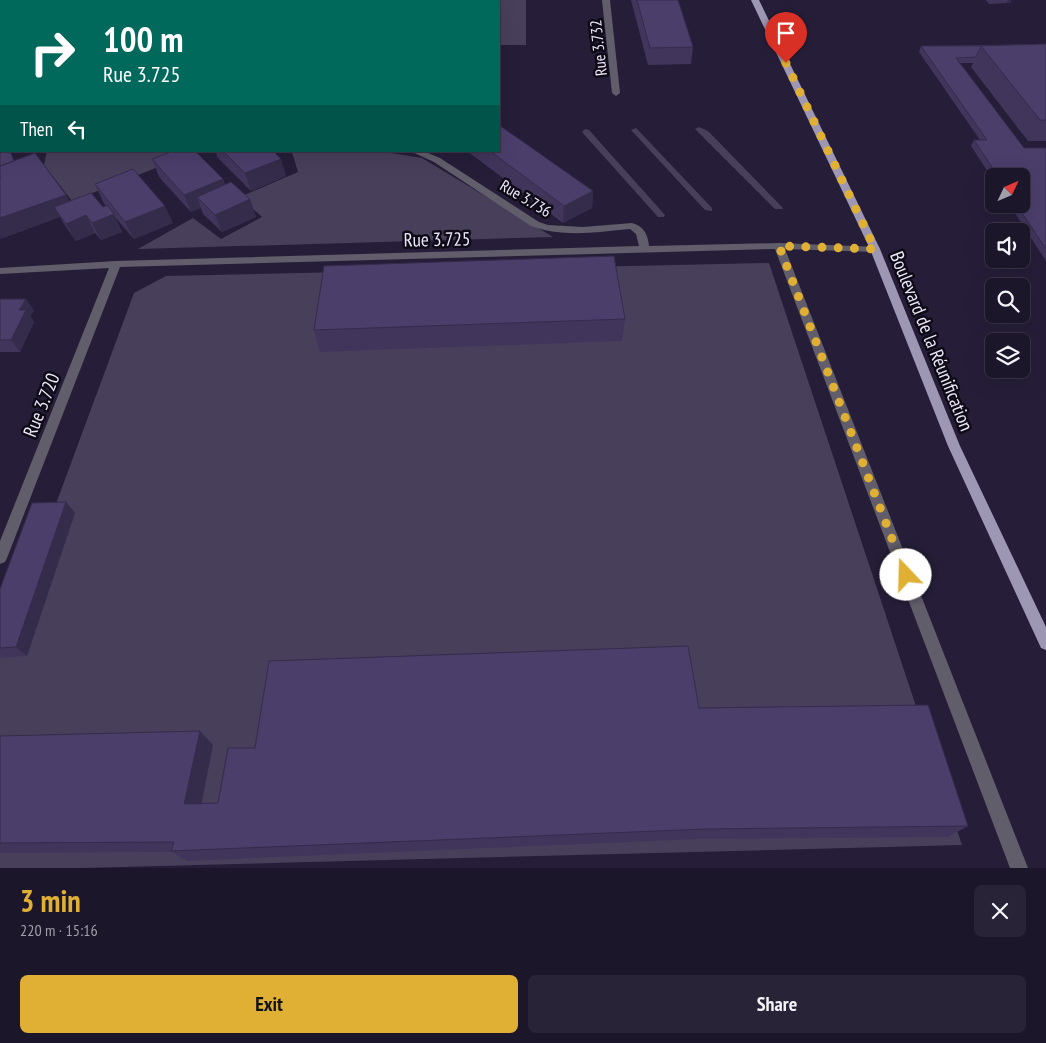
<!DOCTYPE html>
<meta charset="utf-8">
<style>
body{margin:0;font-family:"PT Sans Narrow",sans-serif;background:#292337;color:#f1f3f6;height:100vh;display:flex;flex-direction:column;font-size:19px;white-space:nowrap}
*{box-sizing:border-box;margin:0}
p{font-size:16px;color:#a09fa9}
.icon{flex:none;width:28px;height:28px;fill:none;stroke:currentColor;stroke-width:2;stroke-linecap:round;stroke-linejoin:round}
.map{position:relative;height:868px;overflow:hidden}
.panel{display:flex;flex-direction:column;background:#1c162b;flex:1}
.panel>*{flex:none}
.banner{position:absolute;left:0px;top:0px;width:500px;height:152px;box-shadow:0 5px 20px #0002,0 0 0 1px #3a3547;background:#00695c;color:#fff;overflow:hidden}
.needle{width:32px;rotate:46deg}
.buttons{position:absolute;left:985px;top:168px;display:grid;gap:10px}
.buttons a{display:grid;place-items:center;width:45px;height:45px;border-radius:8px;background:#1c162b;box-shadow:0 5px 20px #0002,0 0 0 1px #3a3547;font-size:25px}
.pin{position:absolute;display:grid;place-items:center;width:42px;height:42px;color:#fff;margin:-51px -21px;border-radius:50% 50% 50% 0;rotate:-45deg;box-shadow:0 0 5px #0007}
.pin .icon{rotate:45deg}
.me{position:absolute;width:55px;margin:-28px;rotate:339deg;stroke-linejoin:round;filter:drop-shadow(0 0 4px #0008)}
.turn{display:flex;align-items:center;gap:18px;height:105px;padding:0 20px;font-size:22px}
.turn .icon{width:65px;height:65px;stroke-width:2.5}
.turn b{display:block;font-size:35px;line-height:42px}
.then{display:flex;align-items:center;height:48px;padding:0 20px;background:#0003;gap:10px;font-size:19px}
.round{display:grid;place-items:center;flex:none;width:52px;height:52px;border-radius:8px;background:#292337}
.headline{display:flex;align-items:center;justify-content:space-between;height:85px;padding:0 20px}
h1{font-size:30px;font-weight:700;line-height:38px;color:#dfb034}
.action{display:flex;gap:10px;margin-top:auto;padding:10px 20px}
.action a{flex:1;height:58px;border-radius:8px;background:#dfb034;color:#111;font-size:20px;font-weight:700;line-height:58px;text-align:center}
.action a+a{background:#292337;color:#f1f3f6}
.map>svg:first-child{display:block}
</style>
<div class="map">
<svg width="1046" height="868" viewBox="0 0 1046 868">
<rect width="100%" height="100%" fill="#261e39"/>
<path fill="#48405b" d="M374 0H526V45H499V1Z
M699 127 708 131 782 207 783 209H775L695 129Z
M636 128 712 208V211L705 210 631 130Z
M585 129 589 130 665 215 664 217H658L582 132Z
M47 151H199L72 201 44 165Z
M318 151H378L422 158 553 237 138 249 193 218 221 239 262 217 240 197 298 172 292 152Z
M769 263 962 845 81 868H0V655L134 293 166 276Z"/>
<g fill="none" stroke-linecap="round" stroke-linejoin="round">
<path fill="#615d6b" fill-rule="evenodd" d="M190 0H198L199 1H191Z
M322 0H330V1H323Z
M602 0H610L620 93 616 96 612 93Z
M410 151H423L440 158 539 222 548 225 583 227 632 223C644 226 648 235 649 246L779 243 879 247 880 249 875 252 785 249 1028 868H1010L775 249 120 267 7 558 5 562 0 564V541L109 268 0 274V268L116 261 639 246 636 234 630 229C596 232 565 238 531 226L434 162Z"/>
<path fill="#9e97b3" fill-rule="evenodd" d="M751 0H759L880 249 960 446 1046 627V650L1041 648 948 446 870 249Z"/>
</g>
<path fill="#41355c" d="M631 0H678L693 47 691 64 648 65Z
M986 0H1011L1010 3H1007L989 4Z
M1046 44V141H1028L971 67 973 63H960L1024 148H1046V261L1009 204H1021V176H994V181L971 146 974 140H980L919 52 921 46Z
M216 151H273L286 176 251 191 217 157Z
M467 151H499L593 191 592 208 563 223Z
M0 153 15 160 66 195 69 201 103 207 106 206 103 202 95 184 173 223 134 239 114 216 122 232 101 240 95 233 76 241 64 224 60 217 0 239Z
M152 159 223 179 225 185 250 199 256 217 222 232 203 214 201 208 191 212 159 177Z
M0 299H26L34 311 30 316 34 322 20 352H0Z
M625 319 622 341 320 352 314 330Z
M66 502 75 513 27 656 0 658V589Z
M699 708 968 826 948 837 697 839 187 861 172 852 0 853V736L213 745 201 804 218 803 255 748Z"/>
<path fill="#352b4b" d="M1008 0H1011L1010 3H1007Z
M281 159 286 176 251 191 245 173Z
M223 179 229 197H197L201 208 191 212 184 195Z
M593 191 592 208 563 223 564 206Z
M66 195 75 212 54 207 60 217 0 239V218Z
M250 199 256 217 222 232 215 215Z
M165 206 173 223 134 239 125 222Z
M114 214 122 232 101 240 92 223Z
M86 215 95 233 76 241 66 224Z
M26 299 34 311 30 316 34 322 20 352 11 340 19 310Z
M66 502 75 513 27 656 16 647Z
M200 731 213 745 199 816 184 804Z"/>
<path fill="#4c3e6b" stroke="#352b4b" d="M16 0H53L55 1H13Z
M637 0H678L693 47 650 48Z
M1046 44V120H1040L981 46Z
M921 46H981L976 57 956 58 1024 148H1046V249L1016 204H1021V176H998L974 140H987Z
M499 125 593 191 564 206 490 151H499Z
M7 151H10L14 161 0 166V153Z
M173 151H195L223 179 184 195 152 159Z
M223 151H273L281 159 245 173Z
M35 153 66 195 0 218V177H1L0 176V166Z
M133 169 165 206 125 222 95 184Z
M231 182 250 199 215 215 197 197Z
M91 193 103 207 107 205 114 214 92 223 86 215 66 224 54 207Z
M614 256 625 319 314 330 324 266Z
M0 299H26L19 310H26L11 340H0Z
M66 502 16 647 0 648V589L32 503Z
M688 646 699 708 928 705 968 826 706 829 171 851 174 842 0 843V736L200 731 184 804 218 803 228 748H255L269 661Z"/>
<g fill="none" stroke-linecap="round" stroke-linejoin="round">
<path stroke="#dfb034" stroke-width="9" stroke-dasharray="0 16.2" d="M786 63 875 249 779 246 906 575"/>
</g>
<g text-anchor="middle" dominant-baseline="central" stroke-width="5" stroke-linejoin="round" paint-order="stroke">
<g font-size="16" fill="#ece8fa" stroke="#0e0b16">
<text transform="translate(598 48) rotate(-96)">Rue 3.732</text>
<text transform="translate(526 198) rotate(31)">Rue 3.736</text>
</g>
<g font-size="19" fill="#ece8fa" stroke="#0e0b16">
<text transform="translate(437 239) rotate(-1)">Rue 3.725</text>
<text transform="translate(932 341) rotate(68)">Boulevard de la Réunification</text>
<text transform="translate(41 405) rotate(-68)">Rue 3.720</text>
</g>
</g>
</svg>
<div class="buttons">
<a><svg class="needle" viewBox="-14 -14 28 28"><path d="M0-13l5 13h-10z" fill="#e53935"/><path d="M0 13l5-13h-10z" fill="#a09fa9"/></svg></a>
<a><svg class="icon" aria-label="sound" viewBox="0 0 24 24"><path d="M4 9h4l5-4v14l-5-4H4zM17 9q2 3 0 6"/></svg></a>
<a><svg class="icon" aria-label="search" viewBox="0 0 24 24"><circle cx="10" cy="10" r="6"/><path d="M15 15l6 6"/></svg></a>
<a><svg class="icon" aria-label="layers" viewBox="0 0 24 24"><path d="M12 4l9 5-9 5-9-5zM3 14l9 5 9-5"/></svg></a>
</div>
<div class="pin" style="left:786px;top:63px;background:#d93025"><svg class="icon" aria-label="arrive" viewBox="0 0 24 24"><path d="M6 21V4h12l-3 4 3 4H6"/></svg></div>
<svg class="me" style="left:906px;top:575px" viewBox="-20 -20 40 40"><circle r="19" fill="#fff"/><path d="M0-13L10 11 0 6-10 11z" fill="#dfb034"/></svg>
<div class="banner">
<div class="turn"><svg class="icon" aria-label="right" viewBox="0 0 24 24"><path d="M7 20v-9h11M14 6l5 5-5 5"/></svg><div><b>100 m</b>Rue 3.725</div></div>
<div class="then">Then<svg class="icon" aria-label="left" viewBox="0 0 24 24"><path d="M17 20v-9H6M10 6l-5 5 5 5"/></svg></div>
</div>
</div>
<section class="panel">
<div class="headline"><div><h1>3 min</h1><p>220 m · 15:16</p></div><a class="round"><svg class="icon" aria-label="close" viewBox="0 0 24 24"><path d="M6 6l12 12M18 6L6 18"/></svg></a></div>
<div class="action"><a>Exit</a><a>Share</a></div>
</section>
